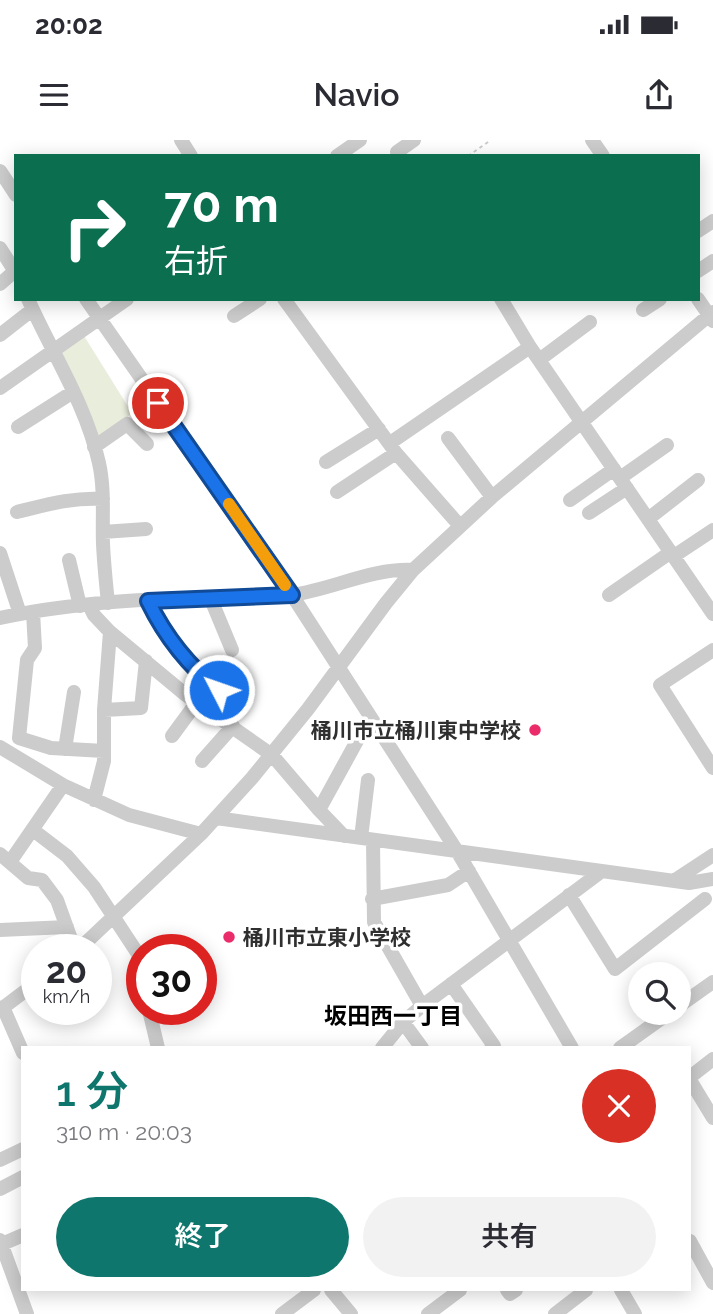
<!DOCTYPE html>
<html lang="ja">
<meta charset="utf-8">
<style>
body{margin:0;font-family:Raleway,"Noto Sans JP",sans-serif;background:#f2f2f3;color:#2b2b33;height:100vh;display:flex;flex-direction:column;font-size:26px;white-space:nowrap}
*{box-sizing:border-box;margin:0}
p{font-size:23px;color:#7c7c81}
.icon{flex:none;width:38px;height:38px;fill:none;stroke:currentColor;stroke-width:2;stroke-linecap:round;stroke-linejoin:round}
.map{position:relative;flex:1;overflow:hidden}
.sheet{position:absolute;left:21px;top:906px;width:670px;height:245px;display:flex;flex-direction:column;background:#fff;border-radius:0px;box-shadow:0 4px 18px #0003}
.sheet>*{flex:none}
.hud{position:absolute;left:14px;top:14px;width:686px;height:147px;border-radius:0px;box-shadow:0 4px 18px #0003;background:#0b6e4f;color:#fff;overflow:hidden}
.buttons{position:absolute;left:628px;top:822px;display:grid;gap:14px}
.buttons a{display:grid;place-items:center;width:63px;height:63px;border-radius:50%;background:#fff;box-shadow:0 4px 18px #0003;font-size:35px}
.speed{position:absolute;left:21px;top:794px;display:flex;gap:14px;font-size:35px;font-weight:700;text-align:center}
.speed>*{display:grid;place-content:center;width:91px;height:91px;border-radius:50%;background:#fff;box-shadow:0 4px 18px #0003;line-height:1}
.speed small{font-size:18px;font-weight:400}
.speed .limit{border:10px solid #d22;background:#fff;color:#111}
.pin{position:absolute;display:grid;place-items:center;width:60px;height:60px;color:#fff;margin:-30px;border:4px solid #fff;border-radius:50%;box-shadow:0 2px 7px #0007}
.me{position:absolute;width:77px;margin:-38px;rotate:311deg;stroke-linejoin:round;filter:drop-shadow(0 0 5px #0008)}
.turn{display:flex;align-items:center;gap:24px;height:147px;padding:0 35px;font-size:32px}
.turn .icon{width:91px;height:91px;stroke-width:2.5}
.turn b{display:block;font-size:49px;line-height:60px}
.round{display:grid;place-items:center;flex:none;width:74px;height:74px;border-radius:37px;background:#f2f2f3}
.head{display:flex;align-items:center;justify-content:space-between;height:119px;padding:0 35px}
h1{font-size:42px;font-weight:600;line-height:52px;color:#0f766e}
.button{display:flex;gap:14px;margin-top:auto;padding:14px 35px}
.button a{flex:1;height:80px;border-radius:42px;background:#0f766e;color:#fff;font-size:28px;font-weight:600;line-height:80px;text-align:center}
.button a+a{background:#f2f2f3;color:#2b2b33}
.status{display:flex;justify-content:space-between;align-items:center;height:49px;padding:0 35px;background:#fff;direction:ltr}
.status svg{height:19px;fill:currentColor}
header{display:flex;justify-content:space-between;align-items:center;height:91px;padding:0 35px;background:#fff;font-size:32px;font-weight:600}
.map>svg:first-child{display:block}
</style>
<div class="status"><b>20:02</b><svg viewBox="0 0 49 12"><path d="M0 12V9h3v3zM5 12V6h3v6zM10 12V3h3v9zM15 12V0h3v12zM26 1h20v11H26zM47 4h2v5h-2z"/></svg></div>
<header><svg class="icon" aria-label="menu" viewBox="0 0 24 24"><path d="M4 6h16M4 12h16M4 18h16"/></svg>Navio<svg class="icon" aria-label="share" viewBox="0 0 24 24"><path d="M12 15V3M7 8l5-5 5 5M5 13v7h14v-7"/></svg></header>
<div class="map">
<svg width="713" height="1174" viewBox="0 0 713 1174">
<rect width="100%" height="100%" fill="#fff"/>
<path fill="#e9eddc" d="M81 191 132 273 94 307 52 210Z"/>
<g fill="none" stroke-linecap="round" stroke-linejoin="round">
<path stroke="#ccc" stroke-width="2" stroke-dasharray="3.5 3.5" stroke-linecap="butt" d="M468 16 491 0"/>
<path stroke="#ccc" stroke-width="14" d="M181 0 191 16
M592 0 603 16
M397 12 414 0
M337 16 360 0
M0 31 16 55
M698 91 713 81
M0 108 16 133
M698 131 713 121
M0 144 15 131
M28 159C52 213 86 264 99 323 105 350 102 377 103 404 104 424 106 444 108 463
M86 159 292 455 457 711 572 908
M284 159 396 313 460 386
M501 159 530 207 713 474
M698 159 713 181
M643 170 660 159
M234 176 260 159
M0 195 32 170
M539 220 590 182
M0 248 127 159
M18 287 73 252
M448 298 492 357
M390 303 530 207
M94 307 127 284 147 304
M326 322 379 289
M620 338 667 305
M337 352 396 313
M570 360 614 329
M17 372C46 365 73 357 103 359
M589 373 627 348
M648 379 698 340
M103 392 146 389
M0 413 20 474
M674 416 713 390
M69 420 80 466
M609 455 671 412
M210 457 232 510
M148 461C169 504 193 529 230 559L219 577
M89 465 94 475 110 492 186 555 272 615 319 670 344 696
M33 472 35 508 27 520 19 598 51 608 104 611V621L94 660
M0 478C95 457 195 458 292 455 333 449 372 428 413 430
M713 510 660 545 713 628
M104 570 141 568 146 521
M172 596 197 562
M0 607 63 645 129 675 201 694
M65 609 74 552
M104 611V570L110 492
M202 621 233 586
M319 670 358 599
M216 678 689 743 713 739
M33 690 67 716 94 747 138 814 142 834
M361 698 368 640
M373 700 374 782 422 866
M0 714 28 738 42 740 57 760 75 810
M10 722 63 645
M675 740 713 715
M569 755 615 829 705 759
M372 759 448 745 469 731
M0 790 67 787
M78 810 201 694 252 638 308 569 386 463 413 430 492 357 713 172
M451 844 494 906 491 908
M679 866 713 842
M3 867 23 913
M0 870 37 842
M149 870 158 908
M403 882 422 908
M382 908 403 882 422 866 602 731
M620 908 669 873
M690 937 713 919
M690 940 713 978
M0 1020 23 1009
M0 1049 23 1037
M0 1100 27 1174
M690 1101 713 1143
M0 1105 23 1095
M331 1150 351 1174
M507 1150 510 1154 516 1150
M621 1150 635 1174
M282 1174 314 1150
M428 1174 460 1150
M555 1174 586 1150"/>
</g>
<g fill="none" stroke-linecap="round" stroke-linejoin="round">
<defs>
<path id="route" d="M158 263 292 455 148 461C165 496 187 525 219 550"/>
</defs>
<use href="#route" stroke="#114b97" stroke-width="18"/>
<use href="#route" stroke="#1a73e8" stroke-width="12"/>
<path stroke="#f59e0b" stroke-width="12" d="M229 364 285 445"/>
</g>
<g fill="#eb2c6a" stroke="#fff" stroke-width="2.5">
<circle cx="535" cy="590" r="7"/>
<circle cx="229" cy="797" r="7"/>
</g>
<g text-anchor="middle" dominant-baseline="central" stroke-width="7" stroke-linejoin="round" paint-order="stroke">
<g font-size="21" font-weight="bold" fill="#2f2f2f" stroke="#fff" text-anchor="end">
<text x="521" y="590">桶川市立桶川東中学校</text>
<text x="243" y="797" text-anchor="start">桶川市立東小学校</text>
</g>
<g font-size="23" font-weight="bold" fill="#000" stroke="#fff">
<text x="393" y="875">坂田西一丁目</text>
</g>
</g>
</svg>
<div class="buttons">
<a><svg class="icon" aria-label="search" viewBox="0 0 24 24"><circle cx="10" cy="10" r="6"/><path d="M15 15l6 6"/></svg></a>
</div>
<div class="speed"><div>20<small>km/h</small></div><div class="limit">30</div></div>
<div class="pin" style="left:158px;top:263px;background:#d93025"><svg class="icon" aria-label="arrive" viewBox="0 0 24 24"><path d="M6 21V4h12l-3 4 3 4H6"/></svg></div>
<svg class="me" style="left:219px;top:550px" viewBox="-20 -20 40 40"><circle r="17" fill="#1a73e8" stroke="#fff" stroke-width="3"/><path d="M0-11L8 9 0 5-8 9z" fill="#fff"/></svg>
<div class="hud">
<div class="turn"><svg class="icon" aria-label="right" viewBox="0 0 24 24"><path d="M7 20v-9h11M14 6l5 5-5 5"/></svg><div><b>70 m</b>右折</div></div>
</div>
<section class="sheet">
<div class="head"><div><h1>1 分</h1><p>310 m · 20:03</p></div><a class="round" style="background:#d93025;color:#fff"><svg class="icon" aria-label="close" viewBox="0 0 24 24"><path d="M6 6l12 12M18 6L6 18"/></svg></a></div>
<div class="button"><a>終了</a><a>共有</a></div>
</section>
</div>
